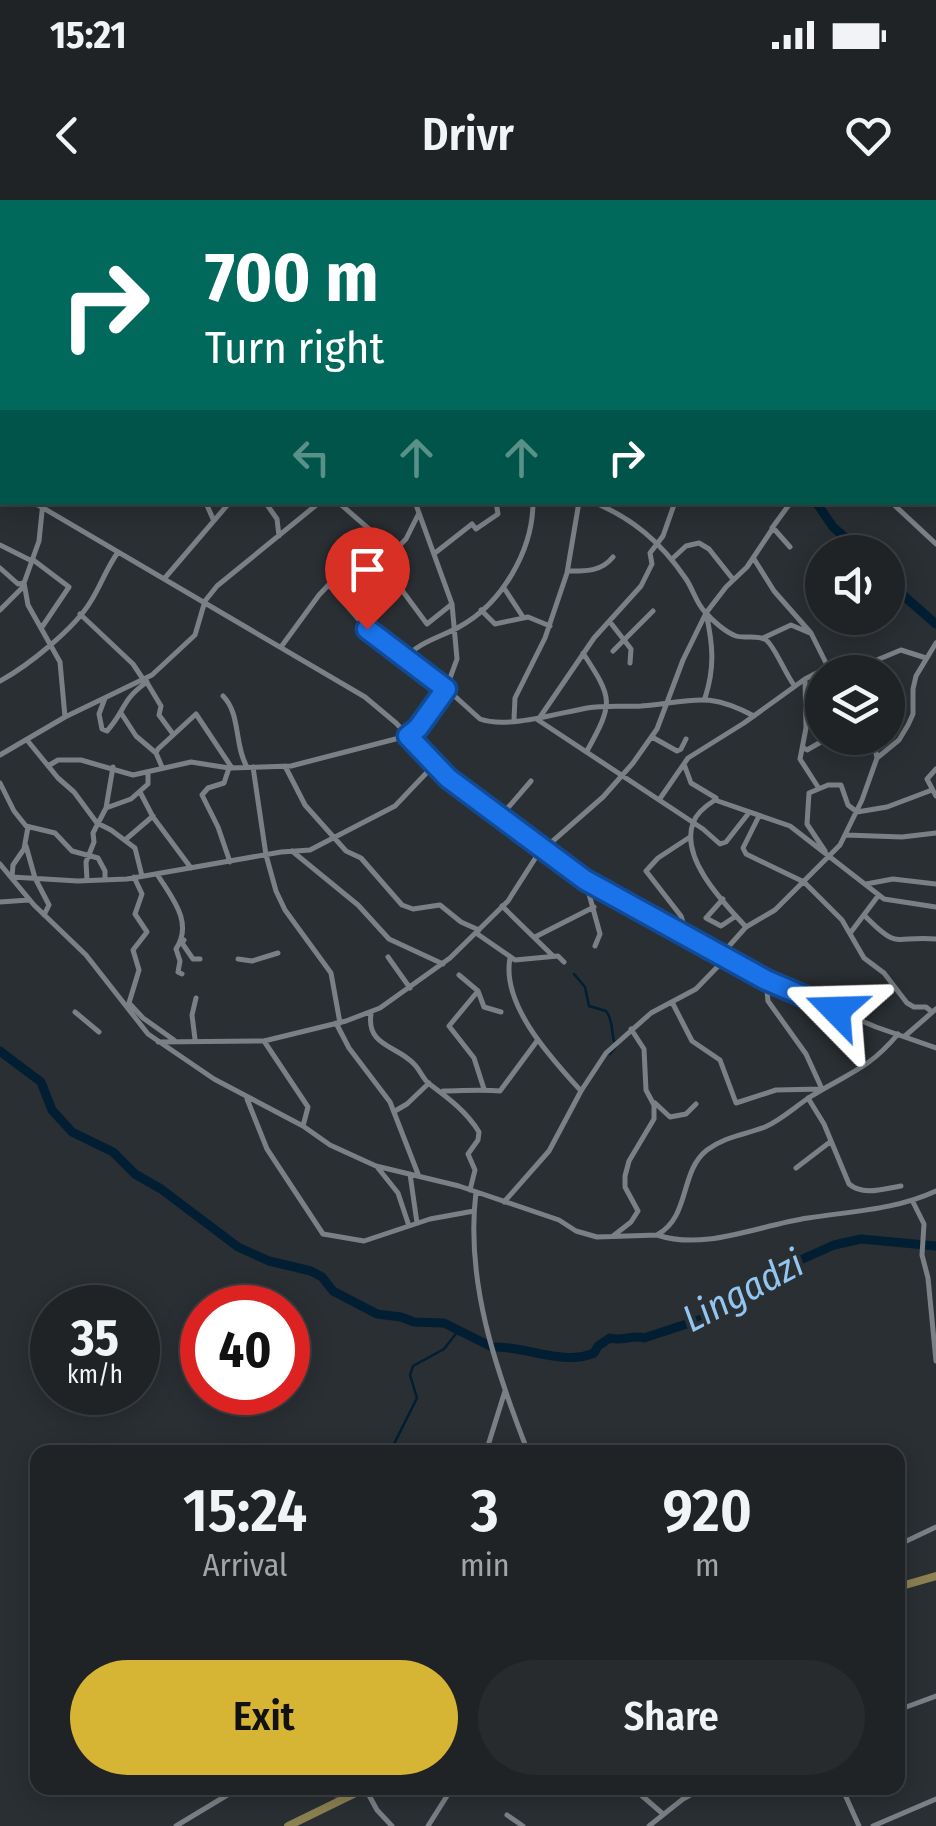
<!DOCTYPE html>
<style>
body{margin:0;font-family:"Fira Sans Condensed",sans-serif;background:#282b2e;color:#f1f3f6;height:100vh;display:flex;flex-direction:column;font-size:38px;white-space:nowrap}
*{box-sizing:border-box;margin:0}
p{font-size:32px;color:#a2a4a7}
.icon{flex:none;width:55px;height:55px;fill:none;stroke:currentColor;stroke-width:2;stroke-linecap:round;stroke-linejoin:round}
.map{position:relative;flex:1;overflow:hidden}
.drawer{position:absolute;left:30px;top:1245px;width:875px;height:350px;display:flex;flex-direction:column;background:#202326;border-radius:20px;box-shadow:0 5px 25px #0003,0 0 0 2px #3d4043}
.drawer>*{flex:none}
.top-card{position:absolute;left:0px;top:0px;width:938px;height:305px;box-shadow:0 5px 25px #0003,0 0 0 2px #3d4043;background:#00695c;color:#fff;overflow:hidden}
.fabs{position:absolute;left:805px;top:335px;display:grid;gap:20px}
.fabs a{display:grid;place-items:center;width:100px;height:100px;border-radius:50%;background:#202326;box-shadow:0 5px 25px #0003,0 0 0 2px #3d4043;font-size:50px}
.speed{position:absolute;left:30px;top:1085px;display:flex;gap:20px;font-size:50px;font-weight:700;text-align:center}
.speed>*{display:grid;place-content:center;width:130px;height:130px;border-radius:50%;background:#202326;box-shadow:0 5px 25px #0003,0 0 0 2px #3d4043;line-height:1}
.speed small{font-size:25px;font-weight:400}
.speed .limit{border:15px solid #d22;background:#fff;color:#111}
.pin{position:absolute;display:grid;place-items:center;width:85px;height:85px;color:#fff;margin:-102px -42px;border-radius:50% 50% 50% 0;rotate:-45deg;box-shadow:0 0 10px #0007}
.pin .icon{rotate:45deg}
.me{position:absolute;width:110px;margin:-55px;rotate:292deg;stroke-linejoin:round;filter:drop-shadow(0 0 8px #0008)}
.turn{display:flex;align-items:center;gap:35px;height:210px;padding:0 40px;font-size:45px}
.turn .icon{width:130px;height:130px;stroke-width:2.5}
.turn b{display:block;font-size:70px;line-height:85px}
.lanes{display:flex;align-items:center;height:95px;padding:0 40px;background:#0003;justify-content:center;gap:50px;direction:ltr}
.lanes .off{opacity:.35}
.eta{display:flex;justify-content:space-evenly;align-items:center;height:170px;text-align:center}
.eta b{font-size:60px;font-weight:600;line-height:70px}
.primary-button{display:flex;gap:20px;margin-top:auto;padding:20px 40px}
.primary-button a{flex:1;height:115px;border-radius:60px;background:#d6b534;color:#111;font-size:40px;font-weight:600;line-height:115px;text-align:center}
.primary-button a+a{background:#282b2e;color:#f1f3f6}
.status{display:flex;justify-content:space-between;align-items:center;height:70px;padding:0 50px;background:#202326;direction:ltr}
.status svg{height:28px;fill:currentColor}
header{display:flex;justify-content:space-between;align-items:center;height:130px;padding:0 40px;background:#202326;font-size:45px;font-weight:600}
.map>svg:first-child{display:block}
</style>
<div class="status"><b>15:21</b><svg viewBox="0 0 49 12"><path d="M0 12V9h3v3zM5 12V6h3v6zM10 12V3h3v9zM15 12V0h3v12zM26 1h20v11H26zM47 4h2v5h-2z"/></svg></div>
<header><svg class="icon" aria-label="back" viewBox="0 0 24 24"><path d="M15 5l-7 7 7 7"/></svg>Drivr<svg class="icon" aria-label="heart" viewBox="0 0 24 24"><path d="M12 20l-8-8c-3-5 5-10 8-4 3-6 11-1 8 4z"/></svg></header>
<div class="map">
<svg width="936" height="1626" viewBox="0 0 936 1626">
<rect width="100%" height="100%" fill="#2a2f33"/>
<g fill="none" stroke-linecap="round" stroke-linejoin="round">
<path stroke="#021e32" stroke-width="2.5" d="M574 774 585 787 589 806 606 811C615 823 610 836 616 846L610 854
M390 1252 417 1198 410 1175 413 1166 444 1149 458 1131"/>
<path stroke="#021e32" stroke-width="9" d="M245 0 249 2
M816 302 833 327 862 352
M888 382 936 424
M0 851 41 882 52 910 72 932 113 952 135 974 161 989 238 1047 269 1061 311 1071 322 1077 333 1091 377 1114 401 1117 414 1122 444 1123 492 1147
M496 1147C528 1147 564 1166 594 1153L598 1146 610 1138C623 1142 632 1134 644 1138L714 1115 780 1069 834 1045 861 1039 936 1046"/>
<path stroke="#7a8086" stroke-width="5" d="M447 0 448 2
M897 0 898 2
M17 2 18 0
M78 2 80 0
M205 2 207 0
M571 2 574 0
M636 2V0
M643 2 644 0
M723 2 726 0
M837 2 839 0
M935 56 936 58
M935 66H936
M0 81 2 80
M0 91 2 114
M935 99 936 98
M935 195H936
M0 211 2 198
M0 283 2 285
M33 302 365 497 396 523 448 579 576 674 617 699 766 781 876 827 936 848
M43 302 39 341 24 383 28 405 60 462 65 517
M265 302 277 319 279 336
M338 302 377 336
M593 302C632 318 661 342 686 379 693 389 696 403 705 412 712 420 725 432 736 436 745 439 757 434 766 440 774 445 786 475 794 485
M675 302 663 336 650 353 652 364 641 386 594 438 538 520 703 629 720 644 726 642 748 614
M891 302 936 344
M206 303 213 319
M772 328 791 302
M0 345 32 361
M435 353 472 324 476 329 498 314 496 302
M32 359 69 387 42 427
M672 359 686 346 699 343 709 349 732 378
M754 359 774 391 811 433 828 467
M0 368 18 384 24 383
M568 371C585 371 601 372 613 357
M390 374 427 424 452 404
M164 379 230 302
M329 385 367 429 438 481 480 519C507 529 559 513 587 508 605 505 623 507 641 506 692 502 705 490 754 516
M504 388 523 417
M377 394 394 364 397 349
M0 410 23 387
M481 410 495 424 528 417 550 426
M80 414 133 464 143 479
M610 422 631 449 630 463
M763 438 791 425 810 433
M281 447 319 395 373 338H379L395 350 406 339 419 313
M613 451 653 411
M583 453C613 499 614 502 587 551
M405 459C418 442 441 437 459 427 502 404 533 350 533 302
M855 469 901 450 926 458
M805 479 806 528 800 559 818 587
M0 481C28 466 75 428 91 401 102 383 105 371 118 352
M146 481 161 506 159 515 173 534
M223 496C241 514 234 545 247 567
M105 498 99 514 102 529 107 531C126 510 121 500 147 482
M705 498C715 467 713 445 706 413
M121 513 136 536 156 553
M514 519 515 498 545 438 567 373 579 302
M652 537 677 551 681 549 686 539
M873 538 877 558
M27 540 58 578 74 592 97 623 111 630 135 648 142 676
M804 548 807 550 828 538
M0 555 65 517 152 475 195 435 205 401 217 386 320 302
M684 564 691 583 716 598
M48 566 58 560H81L133 575 191 562 229 568 291 566 411 535 446 489 457 459 452 404 415 302
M285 566 305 605 346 651 361 658 402 705 413 709 440 705 461 722 479 730
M162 567 156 553 158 549 196 514 232 568
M253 567 266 655 276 691 285 710 331 773 340 823
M229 568 224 583 208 588 202 595 218 627 230 662
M936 569 927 579 936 596
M0 583 14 611 26 626 55 633 72 651 98 658 105 671V679
M140 592 153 617 191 668
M659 600 688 558 744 523 805 479 836 463 851 465 857 472
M106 608 131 599 148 584V573
M759 616 743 648 746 654 804 682 842 720 864 758 884 773 907 803 914 807H926L932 812
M500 617 531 581
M28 627 24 649 13 665 12 677 78 681 127 679 281 652 310 650 395 606 434 565
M846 635 902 637 936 633
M125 640 153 616
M26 646 35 678 49 705 44 715
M292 651 358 705 389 739 443 764
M825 651 807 624 809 593 828 585H841L848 605 857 612 887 607 932 590
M0 664 34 705 86 755 148 834 214 879 303 926 330 945 376 966 459 986 559 1020 576 1031 597 1037 657 1035C691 1016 679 972 707 950 726 936 744 935 765 927 781 920 796 906 810 897 848 873 868 870 898 834
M157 674C171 697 194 722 176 749L180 761 178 772 182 774
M134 677 142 694 135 714 147 732 133 750 139 770 129 803 143 818 174 840
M87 680 86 662 94 642 93 633 106 608 113 567
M586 683 600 734 595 746
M866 684 893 679 936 684
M723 699 706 718 721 726 736 716
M0 702 29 700
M502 706 553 756
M864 715C900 752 894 735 936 739
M746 727C724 703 680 659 693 623 696 614 707 605 715 600L790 626 884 699 936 707
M851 732 878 696
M476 733 515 760 558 756 564 762
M687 735 681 716 646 671 658 658 690 637
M535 737 594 707
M184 740 182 743 193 759H200
M721 755 746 727 775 710 840 645 862 600 877 558 899 540 908 525 913 514V489L916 476 936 443
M388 757 410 788
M510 758C501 805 552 859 581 891
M238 759 252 761 278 753
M459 775 478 791 484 807 501 812
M478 791 449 826 474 858 484 889
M672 802 692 841 720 860 736 903 776 890 822 889 806 854 768 801 766 782
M75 812 99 832
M371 814C366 846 398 846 414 864 420 870 422 877 428 883 448 898 466 911 479 932L478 940 468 954 475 970 470 990
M336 823 349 848 390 902 418 974
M905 836 936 809
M195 839 192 815 196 798
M264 841 308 907 303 926
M158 842 264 841 346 821 380 808 450 758 508 701 538 654 603 597 633 563 657 529 683 460 706 413 726 387 747 367 771 331 775 330 790 347
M443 891C462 891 481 889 500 891L537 841
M808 898 824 924 849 984C863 996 883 989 901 986
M247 899 267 949 323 1034 364 1041 430 1019 474 1011
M655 903 670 917 686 914 696 904
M395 911 407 904 429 883
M378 968 398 993 409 1026
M796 968 830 942
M410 974 417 1023
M476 992C465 1081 496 1170 528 1252
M912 1000 924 1024 922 1055 928 1078 936 1161
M504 1002 549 951 581 891 606 853 651 813 696 789 726 758
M657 1035C706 1051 759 1025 808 1018 852 1011 895 1010 936 991
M613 1036 631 1022 638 1011 625 987V976L629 961 654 919V905L646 890 644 849 631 829
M486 1252 505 1191
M898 1345 936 1327
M898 1510 936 1496
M326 1588 336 1595 352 1588
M365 1588 377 1610 392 1626
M633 1588 663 1614
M842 1588 859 1626
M507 1615 523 1626
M176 1626 239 1588
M428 1626 452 1588
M649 1626 683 1599 703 1588
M873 1626 936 1599"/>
<path stroke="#8b8151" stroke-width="8" d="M898 1387 936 1376
M288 1626 366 1588"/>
</g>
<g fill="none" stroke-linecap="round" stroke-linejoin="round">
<defs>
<path id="route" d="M367 429 446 489 418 528 408 536 448 578 585 680 766 780 836 810"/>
</defs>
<use href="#route" stroke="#114b97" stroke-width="25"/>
<use href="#route" stroke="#1a73e8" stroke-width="18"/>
</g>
<g text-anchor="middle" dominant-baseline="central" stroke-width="8" stroke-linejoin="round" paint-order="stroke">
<g font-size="38" font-style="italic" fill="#92c6f1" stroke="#2a2f33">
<text transform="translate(743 1091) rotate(-28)">Lingadzi</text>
</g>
</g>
</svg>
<div class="fabs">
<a><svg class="icon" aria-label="sound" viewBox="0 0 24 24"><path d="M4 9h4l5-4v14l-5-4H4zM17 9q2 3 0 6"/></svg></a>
<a><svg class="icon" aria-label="layers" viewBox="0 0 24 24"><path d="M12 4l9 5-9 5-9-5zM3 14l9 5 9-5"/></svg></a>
</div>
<div class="speed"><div>35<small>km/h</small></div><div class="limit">40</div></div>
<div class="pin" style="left:367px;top:429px;background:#d93025"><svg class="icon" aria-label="arrive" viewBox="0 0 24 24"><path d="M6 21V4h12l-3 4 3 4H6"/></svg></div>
<svg class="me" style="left:836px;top:810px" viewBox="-20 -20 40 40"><path d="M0-17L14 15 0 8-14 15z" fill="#1a73e8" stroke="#fff" stroke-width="4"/></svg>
<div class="top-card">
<div class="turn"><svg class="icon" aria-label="right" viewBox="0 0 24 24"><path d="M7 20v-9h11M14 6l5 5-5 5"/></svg><div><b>700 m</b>Turn right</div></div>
<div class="lanes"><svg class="icon off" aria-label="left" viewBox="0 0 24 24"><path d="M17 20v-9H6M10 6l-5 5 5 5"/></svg><svg class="icon off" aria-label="ahead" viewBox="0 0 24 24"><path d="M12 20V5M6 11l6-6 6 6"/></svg><svg class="icon off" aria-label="ahead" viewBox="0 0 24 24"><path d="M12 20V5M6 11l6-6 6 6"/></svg><svg class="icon" aria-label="right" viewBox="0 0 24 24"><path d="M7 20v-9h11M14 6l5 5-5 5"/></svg></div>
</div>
<section class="drawer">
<div class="eta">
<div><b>15:24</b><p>Arrival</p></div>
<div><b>3</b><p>min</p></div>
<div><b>920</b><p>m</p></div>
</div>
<div class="primary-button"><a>Exit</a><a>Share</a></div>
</section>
</div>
